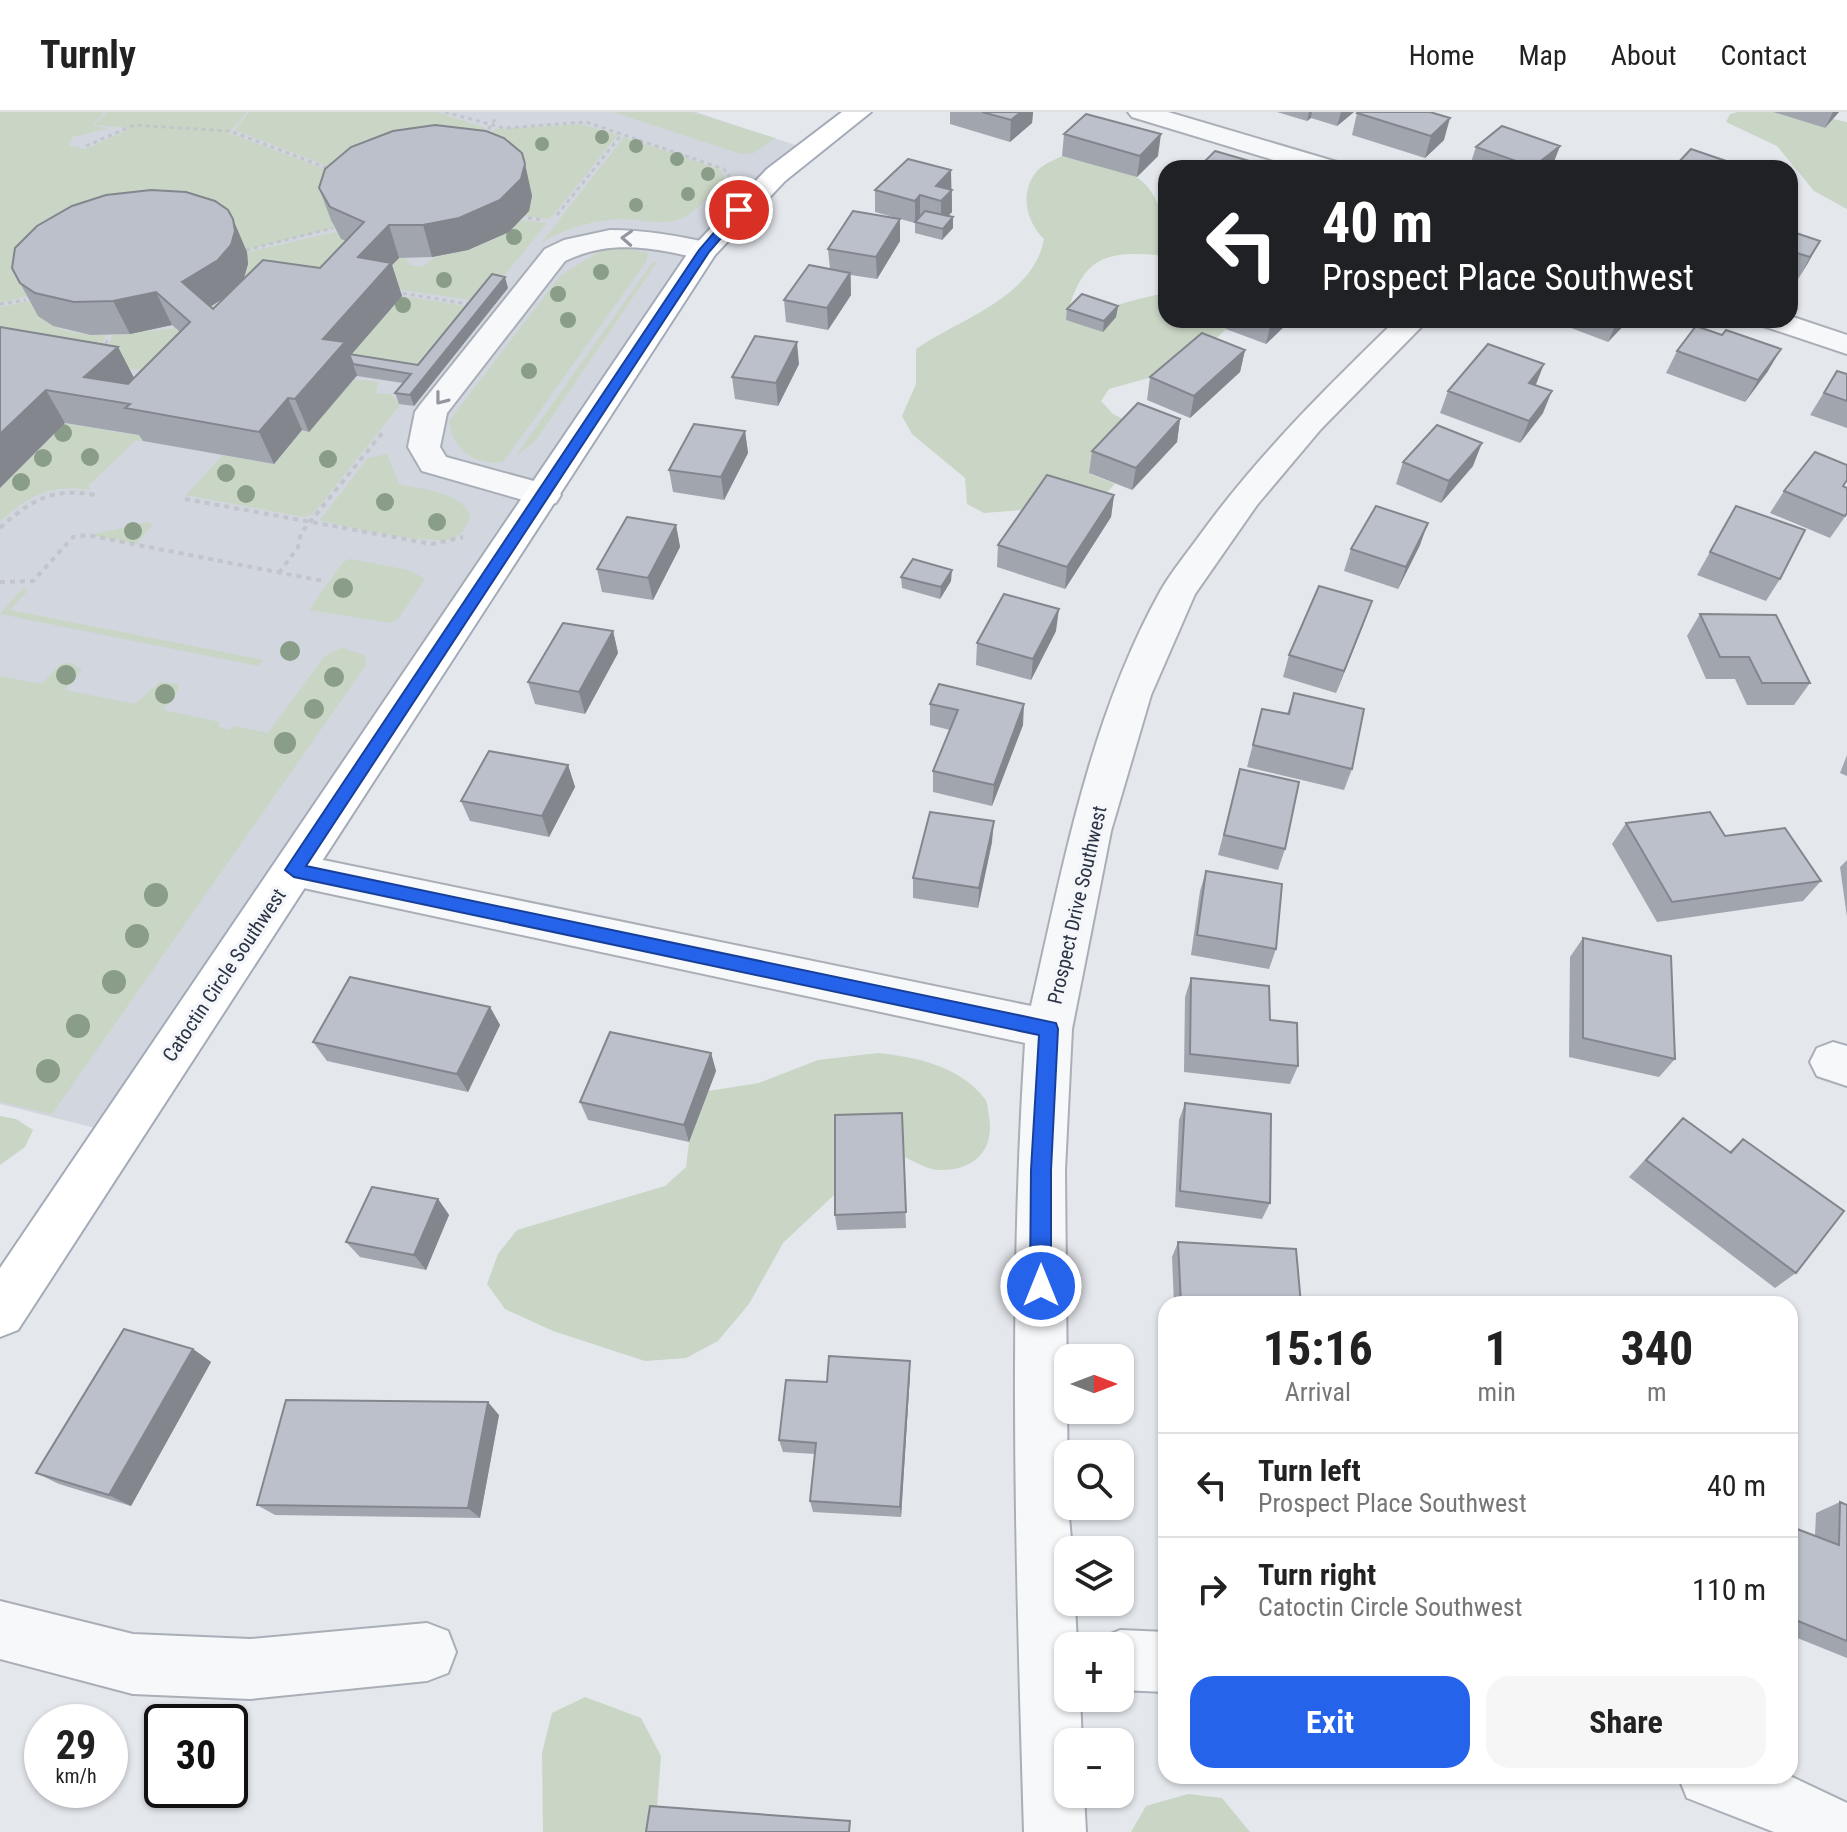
<!DOCTYPE html>
<meta charset="utf-8">
<style>
body{margin:0;font-family:"Roboto Condensed",sans-serif;background:#f6f6f6;color:#222;height:100vh;display:flex;flex-direction:column;font-size:30px;white-space:nowrap}
*{box-sizing:border-box;margin:0}
p{font-size:26px;color:#767676}
.icon{flex:none;width:44px;height:44px;fill:none;stroke:currentColor;stroke-width:2;stroke-linecap:round;stroke-linejoin:round}
.map{position:relative;flex:1;overflow:hidden}
.details{position:absolute;left:1158px;top:1184px;width:640px;height:488px;display:flex;flex-direction:column;background:#fff;border-radius:24px;box-shadow:0 2px 6px #0004}
.details>*{flex:none}
.banner{position:absolute;left:1158px;top:48px;width:640px;height:168px;border-radius:24px;box-shadow:0 2px 6px #0004;background:#202124;color:#fff;overflow:hidden}
.needle{width:52px;rotate:90deg}
.controls{position:absolute;left:1054px;top:1232px;display:grid;gap:16px}
.controls a{display:grid;place-items:center;width:80px;height:80px;border-radius:16px;background:#fff;box-shadow:0 2px 6px #0004;font-size:40px}
.speed{position:absolute;left:24px;top:1592px;display:flex;gap:16px;font-size:40px;font-weight:700;text-align:center}
.speed>*{display:grid;place-content:center;width:104px;height:104px;border-radius:50%;background:#fff;box-shadow:0 2px 6px #0004;line-height:1}
.speed small{font-size:20px;font-weight:400}
.speed .limit{border:4px solid #111;border-radius:12px;background:#fff;color:#111}
.pin{position:absolute;display:grid;place-items:center;width:68px;height:68px;color:#fff;margin:-34px;border:4px solid #fff;border-radius:50%;box-shadow:0 2px 8px #0007}
.me{position:absolute;width:88px;margin:-44px;rotate:0deg;stroke-linejoin:round;filter:drop-shadow(0 0 6px #0008)}
.turn{display:flex;align-items:center;gap:28px;height:168px;padding:0 32px;font-size:36px}
.turn .icon{width:104px;height:104px;stroke-width:2.5}
.turn b{display:block;font-size:56px;line-height:68px}
.eta{display:flex;justify-content:space-evenly;align-items:center;height:136px;text-align:center}
.eta b{font-size:48px;font-weight:700;line-height:56px}
.cta{display:flex;gap:16px;margin-top:auto;padding:16px 32px}
.cta a{flex:1;height:92px;border-radius:24px;background:#2563eb;color:#fff;font-size:32px;font-weight:700;line-height:92px;text-align:center}
.cta a+a{background:#f6f6f6;color:#222}
ul{padding:0;list-style:none}
li{display:flex;align-items:center;gap:24px;height:104px;padding:0 32px;border-top:2px solid #e0e0e0}
li div{flex:1}
li b{display:block;font-size:30px}
li em{font-style:normal}
header{display:flex;align-items:center;gap:48px;box-sizing:border-box;height:112px;padding:0 40px;background:#fff;border-bottom:2px solid #e0e0e0}
header strong{font-size:38px}
nav{display:flex;gap:44px;margin-inline-start:auto;font-size:28px}
.map>svg:first-child{display:block}
</style>
<header>
<strong>Turnly</strong>
<nav><a>Home</a><a>Map</a><a>About</a><a>Contact</a></nav>
</header>
<div class="map">
<svg width="1847" height="1720" viewBox="0 0 1847 1720">
<rect width="100%" height="100%" fill="#e4e7ec"/>
<path fill="#d2d6de" d="M0 0H696L807 37 739 98 119 1022 0 992Z"/>
<path fill="#c9d6c5" d="M0 0H104L92 14 108 16 106 17 72 25 69 34 86 37 131 16 94 13 107 0H247L229 21 357 69 331 99 333 116 246 138 241 130 0 191Z
M249 0H437L486 16 464 46 361 67 235 18Z
M613 0H691L775 26 754 41 741 42Z
M1738 0H1773L1825 16 1833 7 1847 10V97L1814 79 1777 34 1726 10 1730 2Z
M582 12 618 23 550 107 525 104 532 89 529 73 471 46 494 17Z
M624 25 722 58 724 67C712 80 698 99 683 106 664 114 646 108 626 107 595 107 569 115 542 130Z
M1062 44C1083 50 1118 55 1136 65 1162 80 1166 119 1166 144 1104 137 1081 145 1066 208 1100 199 1132 187 1166 181V208H1236L1198 243 1170 260 1109 277 1101 289 1113 302 1135 313 1090 362 1115 372 1104 383 1045 385 1022 398 984 401 967 392 965 366 912 322 902 304 916 272V237C959 207 1033 186 1044 127 1025 109 1019 77 1039 57 1045 51 1055 48 1062 44Z
M522 108 547 111 499 170 478 189 373 174 399 146H406L410 153 422 155 435 145 468 138 491 129Z
M336 120 349 132 375 142 197 203C220 190 256 171 247 140Z
M624 136 648 141 646 150 504 349C478 357 451 336 449 309L560 164 600 139Z
M657 150 536 328 515 345 652 151Z
M402 184 473 195 417 264 343 252Z
M30 189C41 219 78 223 106 223L94 251 0 234V195Z
M175 216 200 239 145 259 100 252 113 223Z
M355 267 378 270 376 282H391L400 293 312 403 303 405 186 383 223 343 274 352 302 318 309 319Z
M65 311 148 325 143 329 136 328 88 374 91 376 89 378C52 371 25 385 0 410V376Z
M387 342 399 372C422 378 461 379 470 404 467 415 462 423 451 427 431 433 343 415 320 408L368 346Z
M148 410 152 413 137 432 90 423Z
M350 447 409 458 425 467 398 507 390 511 309 498 343 450Z
M23 476 27 479 10 498 263 548 258 554 0 502Z
M341 536 365 543 366 553 52 1002 0 990V564L41 572 61 552 71 551 82 558 65 578 135 592 160 570 178 572 179 577 163 598 220 610 218 615 230 618 233 614 268 621 324 545Z
M878 941C916 945 960 954 985 987 988 992 988 999 989 1005 995 1039 973 1059 939 1058 928 1058 914 1049 904 1045L902 1019 783 1131 749 1192 718 1229 686 1246 645 1249 553 1219 505 1197 487 1172 498 1142 517 1118 665 1074 686 1055 689 1030 708 979 759 971 818 948Z
M0 1004 16 1007 33 1018 25 1035 0 1053Z
M585 1585 641 1606 661 1644 655 1720H543L542 1641 552 1601Z
M1188 1682 1222 1686 1250 1720H1131L1146 1694Z"/>
<g fill="none" stroke-linecap="round" stroke-linejoin="round">
<defs>
<path id="minor" d="M1128 0H1168L1337 50 1341 56H1300L1132 5Z
M610 118C645 118 680 124 714 132L718 138 714 144C699 148 685 143 670 140 632 133 600 132 565 149L447 301 440 335 446 345 556 375 561 383 556 391 544 394 422 359 408 335 415 300 420 293 545 137 564 128Z
M1790 204 1847 223V242L1763 214 1759 208H1790Z
M1396 208H1428L1321 317 1257 393 1195 482 1151 583 1111 719 1072 917 1065 1058 1068 1394 1072 1438H1068V1490H1075L1077 1534H1068V1586H1080L1082 1630H1068V1682H1084L1086 1720H1024C1016 1457 1008 1194 1025 931L294 774 279 770 273 758 279 746 294 742 1031 894C1063 754 1090 605 1161 478 1172 459 1187 441 1200 423 1257 344 1326 276 1396 208Z
M1833 930 1847 934V974L1817 964 1810 950 1817 936Z
M0 1489 133 1522 250 1527 427 1511 448 1519 456 1540 448 1561 427 1569 250 1587 133 1582 0 1547Z
M1120 1518 1166 1520V1580L1120 1578V1534H1096L1099 1527Z
M1678 1664H1790L1847 1691V1720H1774L1687 1686Z"/>
<path id="major" d="M842 0H871L785 69 715 143 18 1218 0 1225V1156L690 138 767 57Z"/>
</defs>
<use href="#minor" stroke="#a9aeb7" stroke-width="4"/>
<use href="#major" stroke="#a3abb8" stroke-width="4"/>
<path stroke="#c2c5cb" stroke-width="3" stroke-dasharray="4 4" stroke-linecap="butt" d="M445 0 504 16 586 10 724 57 729 64
M484 24 496 6
M86 34 134 13 230 19 330 57
M557 103 622 22
M528 106 543 108
M246 138 333 116
M395 180 468 192
M0 192 26 188
M102 239 109 225"/>
<path stroke="#c2c5cb" stroke-width="4" stroke-dasharray="5 5" stroke-linecap="butt" d="M185 387 432 432 463 425
M0 416C30 388 54 375 95 383
M279 461 298 435 301 421 383 320
M0 470 33 469 73 425 87 423 323 469"/>
<use href="#minor" fill="#f7f8fa" fill-rule="evenodd"/>
<use href="#major" fill="#fff" fill-rule="evenodd"/>
</g>
<g fill="#899d89">
<circle cx="602" cy="25" r="7"/>
<circle cx="542" cy="32" r="7"/>
<circle cx="636" cy="34" r="7"/>
<circle cx="677" cy="47" r="7"/>
<circle cx="708" cy="62" r="7"/>
<circle cx="688" cy="82" r="7"/>
<circle cx="636" cy="93" r="7"/>
<circle cx="514" cy="125" r="8"/>
<circle cx="601" cy="160" r="8"/>
<circle cx="444" cy="168" r="8"/>
<circle cx="558" cy="182" r="8"/>
<circle cx="403" cy="193" r="8"/>
<circle cx="568" cy="208" r="8"/>
<circle cx="529" cy="259" r="8"/>
<circle cx="63" cy="321" r="9"/>
<circle cx="90" cy="345" r="9"/>
<circle cx="43" cy="346" r="9"/>
<circle cx="328" cy="347" r="9"/>
<circle cx="226" cy="361" r="9"/>
<circle cx="21" cy="370" r="9"/>
<circle cx="246" cy="382" r="9"/>
<circle cx="385" cy="390" r="9"/>
<circle cx="437" cy="410" r="9"/>
<circle cx="133" cy="419" r="9"/>
<circle cx="343" cy="476" r="10"/>
<circle cx="290" cy="539" r="10"/>
<circle cx="66" cy="563" r="10"/>
<circle cx="334" cy="565" r="10"/>
<circle cx="165" cy="582" r="10"/>
<circle cx="314" cy="597" r="10"/>
<circle cx="285" cy="631" r="11"/>
<circle cx="156" cy="783" r="12"/>
<circle cx="137" cy="824" r="12"/>
<circle cx="114" cy="870" r="12"/>
<circle cx="78" cy="914" r="12"/>
<circle cx="48" cy="959" r="12"/>
</g>
<path fill="#a1a5ae" fill-rule="evenodd" d="M950 0H1033L1032 11 1010 30 950 12Z
M1277 0H1354L1337 14 1311 6 1307 9Z
M1773 0H1839L1825 16Z
M1357 1 1444 28 1425 46 1352 23Z
M1064 22 1158 44 1137 65 1062 44Z
M1560 34 1551 56H1469L1476 35Z
M525 52 532 84 529 99 509 120 468 138 432 145 399 146 392 153 402 184 351 243 418 253 508 176 414 294 399 292 395 281 403 271 357 264 309 320 302 318 274 352 143 329 139 323 65 311 0 215 118 235 134 266 180 220 172 213 130 222 91 223 53 214 38 204 20 171 247 140 248 152 244 166 240 171 320 156 346 129 341 127 331 108 319 76ZM227 184 213 197 210 195Z
M875 78H952V100L948 104 953 105V116L942 128 915 121V111L875 100Z
M900 107V129L877 167 851 163V183L828 218 786 210 784 188 830 157 828 137Z
M1790 119 1820 129 1798 167 1790 165Z
M1118 194 1116 205 1103 220 1066 208 1067 197Z
M1228 208H1291L1266 232 1226 217Z
M1550 208H1629L1608 230Z
M1722 223 1768 259 1745 290 1666 261 1677 239Z
M1245 238 1240 260 1190 306 1147 288 1150 265Z
M799 252 778 294 735 287 732 265Z
M1837 259 1847 262V316L1810 303Z
M1536 273 1543 301 1520 331 1440 301 1448 279Z
M1180 307 1177 330 1132 378 1089 361 1092 339Z
M745 319 748 341 724 388 673 380 669 358Z
M1403 350 1473 354 1441 391 1396 372Z
M1844 375 1847 402 1830 426 1770 401 1784 379Z
M1114 383 1111 405 1065 477 997 455 998 433Z
M1736 394 1780 467 1766 489 1697 463Z
M676 413 680 435 653 488 602 480 597 457Z
M1420 433 1398 477 1344 459 1351 437Z
M901 465 951 469 940 487 902 476Z
M1700 502 1810 571 1794 593H1747L1735 567H1706L1687 524Z
M1364 511 1336 581 1283 565 1289 543Z
M613 519 618 541 585 602 535 592 528 570Z
M1056 519 1031 568 976 553 977 531Z
M1294 581 1352 657 1344 678 1247 655 1262 597 1287 602Z
M930 592 1023 613 992 694 933 680V659L950 618 930 613Z
M1847 643V664L1840 661Z
M568 653 575 675 549 725 470 709 461 689Z
M1240 657 1285 737 1278 758 1218 743Z
M1626 711 1725 724 1821 769 1803 789 1657 810 1612 732Z
M992 730 978 796 913 786V766Z
M1847 748V805L1840 755Z
M1206 759 1276 837 1269 857 1191 843 1200 779Z
M1583 826 1675 947 1659 965 1569 945 1570 845Z
M1191 866 1270 908 1298 954 1290 972 1184 960 1185 885Z
M490 895 500 913 468 980 327 949 313 930Z
M711 941 716 959 689 1030 588 1008 580 990Z
M1185 991 1270 1091 1262 1107 1175 1095 1179 1008Z
M902 1001 906 1116 837 1118 835 1103Z
M1683 1006 1729 1040 1743 1027 1796 1161 1775 1176 1629 1065Z
M438 1087 449 1103 426 1158 360 1145 346 1130Z
M1178 1130 1301 1192H1174L1172 1145Z
M193 1237 211 1250 131 1394 59 1372 36 1361Z
M910 1262 901 1405 813 1400 810 1389 815 1342 783 1340 779 1328 827 1270Z
M499 1303 480 1406 275 1403 257 1393Z
M1840 1390 1847 1393V1546L1790 1523V1420L1797 1417 1815 1424 1816 1401Z"/>
<path fill="#83868d" d="M1021 0H1033L1032 11 1010 30 1011 8Z
M1309 0H1312L1311 6 1307 9Z
M1341 0H1354L1337 14Z
M1833 0H1839L1825 16Z
M1450 6 1444 28 1425 46 1431 24Z
M1161 22 1158 44 1137 65 1140 44Z
M1560 34 1552 55 1533 56Z
M525 52 532 84 529 99 509 120 468 138 432 145 423 113Z
M951 58 952 100 941 111V89L936 74Z
M920 83V105L915 111V89Z
M953 105V116L942 128 943 117Z
M233 107 247 140 248 152 244 166 232 181 197 203 182 170Z
M900 107V129L877 167 876 145Z
M389 113 399 146 392 153 402 184 350 244 357 263 309 320 295 287 323 227 358 145Z
M1820 129 1808 151 1798 167 1810 145Z
M850 161 851 183 828 218 827 196Z
M505 165 508 176 414 294 410 283Z
M156 180 172 213 130 222 113 189Z
M1118 194 1116 205 1103 220 1104 209Z
M1273 208H1291L1266 232 1271 210Z
M1618 208H1629L1608 230Z
M797 230 799 252 778 294 776 271Z
M118 235 135 268 112 289 84 265Z
M1781 237 1768 259 1745 290 1758 268Z
M1245 238 1240 260 1190 306 1194 284Z
M1544 252 1535 275 1529 271Z
M46 278 65 311 0 376V322Z
M1552 279 1543 301 1520 331 1529 309Z
M288 286 302 318 274 352 259 320Z
M1180 307 1177 330 1132 378 1136 356Z
M745 319 748 341 724 388 721 365Z
M1482 331 1473 354 1441 391 1449 369Z
M1114 383 1111 405 1065 477 1067 455Z
M1428 411 1420 433 1398 477 1406 455Z
M676 413 680 435 653 488 648 466Z
M952 458 951 469 940 487 941 475Z
M1372 489 1364 511 1336 581 1344 559Z
M1059 497 1056 519 1031 568 1033 547Z
M613 519 618 541 585 602 579 580Z
M1024 592 1023 613 992 694 994 673Z
M568 653 575 675 549 725 542 704Z
M994 709 992 730 978 796 979 776Z
M490 895 500 913 468 980 457 962Z
M711 941 716 959 689 1030 684 1013Z
M438 1087 449 1103 426 1158 414 1143Z
M193 1237 211 1250 131 1394 109 1383Z
M910 1249V1262L901 1405 900 1395Z
M488 1290 499 1303 480 1406 468 1396Z"/>
<path fill="#bbc0ca" stroke="#83868d" stroke-width="2" d="M982 0H1021L1011 8Z
M1358 0H1430L1450 6 1431 24 1357 1Z
M1086 2 1161 22 1140 44 1064 22Z
M435 13 486 19 504 26 522 41 525 52 521 67 500 88 459 106 423 113H389L358 145 391 151 323 227 345 230 295 287 288 286 259 320 125 296 130 292 46 278 0 322V215L118 235 84 265 128 272 190 210 156 180 113 189 74 190 35 181 20 171 12 156 15 136 37 114 72 94 106 83 151 78 186 80 215 89 228 98 233 107 235 119 231 133 218 148 182 170 213 197 263 148 320 156 364 110 330 95 319 76 325 57 351 35 393 19Z
M1502 14 1560 34 1533 55 1476 35Z
M1691 37 1732 51 1727 56H1681L1675 54Z
M1215 39 1274 56H1198Z
M908 47 951 58 936 74 952 78 941 89 920 83 915 89 875 78Z
M853 99 900 107 876 145 828 137Z
M925 99 953 105 943 117 915 110Z
M1790 119 1820 129 1810 145 1790 139Z
M809 153 850 161 827 196 784 188Z
M492 162 505 165 410 283 395 281 411 262 353 252 349 242 418 253Z
M1082 182 1118 194 1104 209 1067 197Z
M1696 214 1722 223 1726 218 1781 237 1758 268 1677 239Z
M1202 221 1245 238 1194 284 1150 265Z
M755 224 797 230 776 271 732 265Z
M1488 232 1544 252 1529 271 1552 279 1529 309 1448 279Z
M1837 259 1847 262V289L1824 281Z
M1138 291 1180 307 1136 356 1092 339Z
M694 312 745 319 721 365 669 358Z
M1437 313 1482 331 1449 369 1403 350Z
M1815 340 1847 353V368L1843 374 1847 376V401L1845 404 1784 379Z
M1047 363 1114 383 1067 455 998 433Z
M1376 394 1428 411 1406 455 1351 437Z
M1736 394 1805 418 1780 467 1710 440Z
M627 405 676 413 648 466 597 457Z
M913 447 952 458 941 475 901 465Z
M1319 474 1372 489 1344 559 1289 543Z
M1004 482 1059 497 1033 547 977 531Z
M1700 502 1776 503 1810 571H1762L1749 545H1720Z
M563 511 613 519 579 580 528 570Z
M939 572 1024 592 994 673 933 659 958 598 930 592Z
M1294 581 1364 597 1352 657 1253 633 1262 597 1289 602Z
M489 639 568 653 542 704 461 689Z
M1240 657 1299 670 1285 737 1224 723Z
M930 700 994 709 979 776 913 766Z
M1710 700 1725 724 1785 716 1821 769 1672 790 1626 711Z
M1206 759 1282 772 1276 837 1197 823Z
M1583 826 1671 844 1675 947 1583 926Z
M350 865 490 895 457 962 313 930Z
M1191 866 1269 874 1270 908 1297 911 1298 954 1190 942Z
M610 920 711 941 684 1013 580 990Z
M1185 991 1271 1002 1270 1091 1180 1079Z
M902 1001 906 1100 835 1103V1003Z
M1683 1006 1731 1041 1743 1027 1844 1099 1796 1161 1646 1048Z
M372 1075 438 1087 414 1143 346 1130Z
M1178 1130 1296 1137 1301 1192H1181Z
M124 1217 193 1237 109 1383 36 1361Z
M829 1244 910 1249 900 1395 810 1389 816 1331 779 1328 786 1268 827 1270Z
M286 1288 488 1290 468 1396 257 1393Z
M1840 1390 1847 1393V1529L1793 1507 1797 1417 1839 1433Z
M650 1694 850 1709 849 1720H646Z"/>
<defs><path id="oneway-chevron" d="M-2-3.5L2.5 0L-2 3.5" fill="none" stroke-width="1.6" stroke-linecap="round" stroke-linejoin="round" transform="scale(2)"/></defs>
<g stroke="#9196a0">
<use href="#oneway-chevron" transform="translate(627 126) rotate(-177)"/>
<use href="#oneway-chevron" transform="translate(441 287) rotate(128)"/>
</g>
<path fill="#2563eb" stroke="#184099" stroke-width="2" d="M735 96 745 98 709 140 306 754 1056 911 1058 917 1051 1058V1174L1048 1181 1041 1184 1033 1181 1030 1174 1031 1058 1039 923 294 765 285 758 699 138Z"/>
<g text-anchor="middle" dominant-baseline="central" stroke-width="7" stroke-linejoin="round" paint-order="stroke">
<g font-size="20" fill="#2b3445" stroke="#f4f6f9">
<text transform="translate(1077 793) rotate(-77)">Prospect Drive Southwest</text>
<text transform="translate(224 863) rotate(-56)">Catoctin Circle Southwest</text>
</g>
</g>
</svg>
<div class="controls">
<a><svg class="needle" viewBox="-14 -14 28 28"><path d="M0-13l5 13h-10z" fill="#e53935"/><path d="M0 13l5-13h-10z" fill="#767676"/></svg></a>
<a><svg class="icon" aria-label="search" viewBox="0 0 24 24"><circle cx="10" cy="10" r="6"/><path d="M15 15l6 6"/></svg></a>
<a><svg class="icon" aria-label="layers" viewBox="0 0 24 24"><path d="M12 4l9 5-9 5-9-5zM3 14l9 5 9-5"/></svg></a>
<a>+</a>
<a>−</a>
</div>
<div class="speed"><div>29<small>km/h</small></div><div class="limit">30</div></div>
<div class="pin" style="left:739px;top:98px;background:#d93025"><svg class="icon" aria-label="arrive" viewBox="0 0 24 24"><path d="M6 21V4h12l-3 4 3 4H6"/></svg></div>
<svg class="me" style="left:1041px;top:1174px" viewBox="-20 -20 40 40"><circle r="17" fill="#2563eb" stroke="#fff" stroke-width="3"/><path d="M0-11L8 9 0 5-8 9z" fill="#fff"/></svg>
<div class="banner">
<div class="turn"><svg class="icon" aria-label="left" viewBox="0 0 24 24"><path d="M17 20v-9H6M10 6l-5 5 5 5"/></svg><div><b>40 m</b>Prospect Place Southwest</div></div>
</div>
<section class="details">
<div class="eta">
<div><b>15:16</b><p>Arrival</p></div>
<div><b>1</b><p>min</p></div>
<div><b>340</b><p>m</p></div>
</div>
<ul>
<li><svg class="icon" aria-label="left" viewBox="0 0 24 24"><path d="M17 20v-9H6M10 6l-5 5 5 5"/></svg><div><b>Turn left</b><p>Prospect Place Southwest</p></div><em>40 m</em></li>
<li><svg class="icon" aria-label="right" viewBox="0 0 24 24"><path d="M7 20v-9h11M14 6l5 5-5 5"/></svg><div><b>Turn right</b><p>Catoctin Circle Southwest</p></div><em>110 m</em></li>
</ul>
<div class="cta"><a>Exit</a><a>Share</a></div>
</section>
</div>
